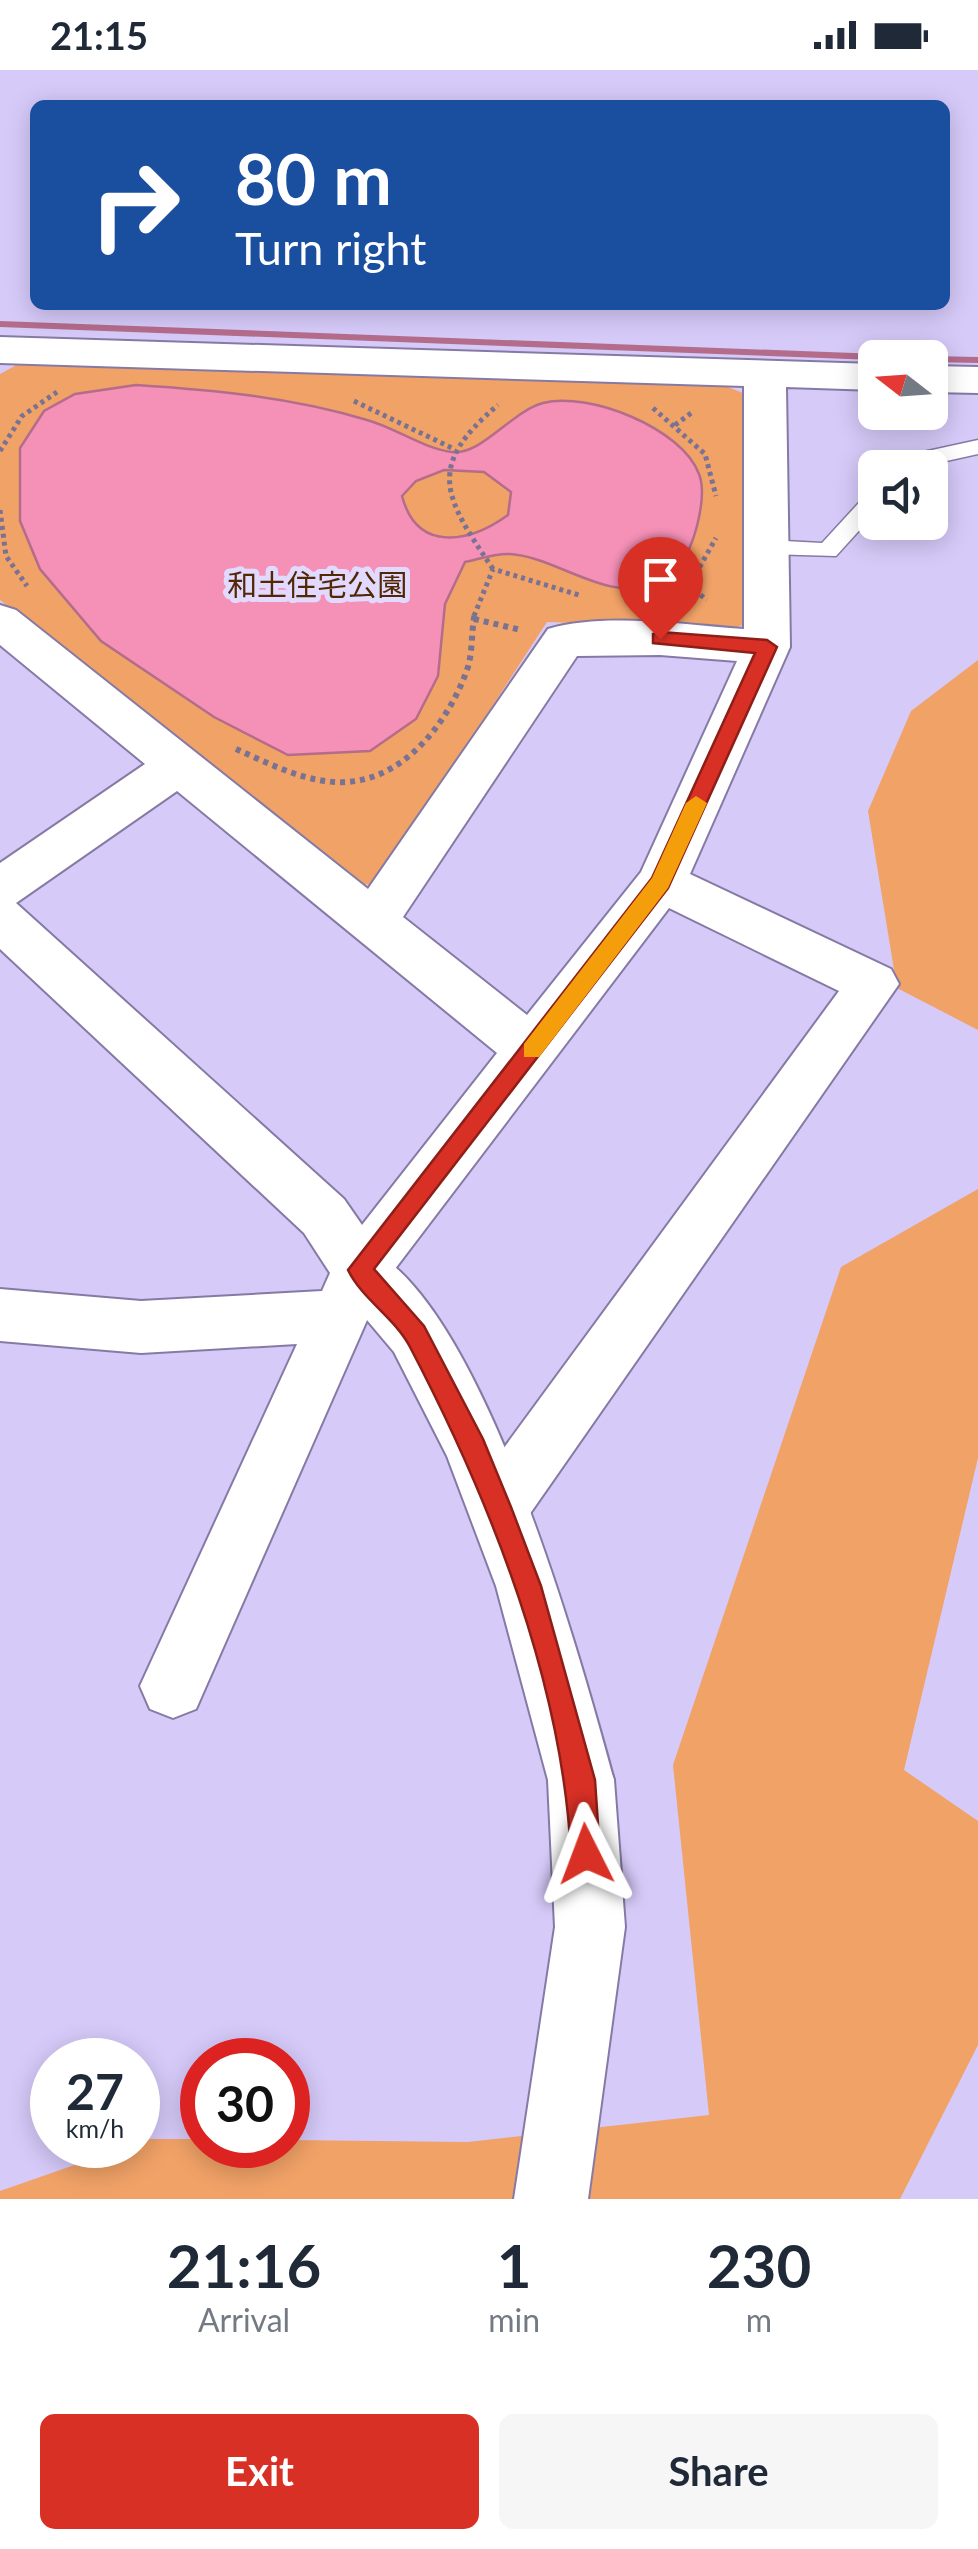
<!DOCTYPE html>
<meta charset="utf-8">
<style>
body{margin:0;font-family:Lato,"Noto Sans JP",sans-serif;background:#f6f6f7;color:#1f2937;height:100vh;display:flex;flex-direction:column;font-size:38px;white-space:nowrap}
*{box-sizing:border-box;margin:0}
p{font-size:32px;color:#747a83}
.icon{flex:none;width:55px;height:55px;fill:none;stroke:currentColor;stroke-width:2;stroke-linecap:round;stroke-linejoin:round}
.map{position:relative;height:2129px;overflow:hidden}
.drawer{display:flex;flex-direction:column;background:#fff;flex:1}
.drawer>*{flex:none}
.guide{position:absolute;left:30px;top:30px;width:920px;height:210px;border-radius:15px;box-shadow:0 5px 25px #0003;background:#1a4fa0;color:#fff;overflow:hidden}
.needle{width:65px;rotate:287deg}
.tools{position:absolute;left:858px;top:270px;display:grid;gap:20px}
.tools a{display:grid;place-items:center;width:90px;height:90px;border-radius:15px;background:#fff;box-shadow:0 5px 25px #0003;font-size:50px}
.speed{position:absolute;left:30px;top:1968px;display:flex;gap:20px;font-size:50px;font-weight:700;text-align:center}
.speed>*{display:grid;place-content:center;width:130px;height:130px;border-radius:50%;background:#fff;box-shadow:0 5px 25px #0003;line-height:1}
.speed small{font-size:25px;font-weight:400}
.speed .limit{border:15px solid #d22;background:#fff;color:#111}
.pin{position:absolute;display:grid;place-items:center;width:85px;height:85px;color:#fff;margin:-102px -42px;border-radius:50% 50% 50% 0;rotate:-45deg;box-shadow:0 0 10px #0007}
.pin .icon{rotate:45deg}
.me{position:absolute;width:110px;margin:-55px;rotate:357deg;stroke-linejoin:round;filter:drop-shadow(0 0 8px #0008)}
.turn{display:flex;align-items:center;gap:35px;height:210px;padding:0 40px;font-size:45px}
.turn .icon{width:130px;height:130px;stroke-width:2.5}
.turn b{display:block;font-size:70px;line-height:85px}
.eta{display:flex;justify-content:space-evenly;align-items:center;height:170px;text-align:center}
.eta b{font-size:60px;font-weight:700;line-height:70px}
.button{display:flex;gap:20px;margin-top:auto;padding:20px 40px}
.button a{flex:1;height:115px;border-radius:15px;background:#d93025;color:#fff;font-size:40px;font-weight:700;line-height:115px;text-align:center}
.button a+a{background:#f6f6f7;color:#1f2937}
.status{display:flex;justify-content:space-between;align-items:center;height:70px;padding:0 50px;background:#fff;direction:ltr}
.status svg{height:28px;fill:currentColor}
.map>svg:first-child{display:block}
</style>
<div class="status"><b>21:15</b><svg viewBox="0 0 49 12"><path d="M0 12V9h3v3zM5 12V6h3v6zM10 12V3h3v9zM15 12V0h3v12zM26 1h20v11H26zM47 4h2v5h-2z"/></svg></div>
<div class="map">
<svg width="978" height="2129" viewBox="0 0 978 2129">
<rect width="100%" height="100%" fill="#d6caf9"/>
<path fill="#f1a267" d="M22 292 726 316 745 324 749 552 733 559 547 552 377 814 352 815 0 530V304Z
M978 590V960L897 918 868 741 911 641Z
M978 1119V1388L904 1700 978 1751V1975L900 2129H0V2121L149 2069H202V2075H288V2070L468 2072 709 2045 673 1695 841 1197Z"/>
<path fill="#f590b6" stroke="#b46c8b" stroke-width="2.5" fill-rule="evenodd" d="M136 315C214 320 291 327 367 350 396 358 422 378 452 382 481 386 512 341 543 333 588 321 682 358 699 404 705 419 701 440 697 456 691 479 680 505 655 514 607 533 557 487 510 484 496 483 479 489 465 492L445 534 438 606 416 649 370 681 288 685 214 647 101 571 40 499 20 451V378L44 341 75 324ZM444 400 484 402 511 422 508 445C469 473 417 483 402 426L416 411Z"/>
<g fill="none" stroke-linecap="round" stroke-linejoin="round">
<path fill="#b46c8b" fill-rule="evenodd" d="M0 251 906 285 911 288H875V290L0 257Z
M930 286 978 287V293L930 292V288H925Z"/>
<defs>
<path id="service" d="M978 370V384L915 398H893L900 387Z
M875 422V443L836 486 766 484 755 477 766 470 822 473 867 424Z"/>
<path id="minor" d="M0 267 875 294V320L786 317 790 577 690 804 891 899 899 914 520 1458 498 1466 476 1458 467 1437 476 1416 839 921 669 838 382 1216 196 1639 173 1648 150 1639 140 1616 297 1274 141 1283 0 1271V1219L141 1231 322 1221 330 1203 304 1163 0 879V793L145 694 0 575V535L16 540 368 819 548 559C604 542 685 555 744 559V316L0 293ZM660 585 737 591 641 802 527 945 403 847 577 586ZM177 721 497 983 362 1155 344 1129 16 833Z
M930 296 978 297V323L930 322Z
M581 1677 605 1686 614 1710 625 1857 588 2129H514L555 1857 548 1710 557 1686Z"/>
<path id="tertiary" d="M360 1175C480 1218 581 1591 614 1710L605 1734 581 1743 557 1734 548 1710 496 1516 447 1386 394 1282 340 1218 331 1200 340 1182Z"/>
</defs>
<use href="#service" stroke="#867aa5" stroke-width="3"/>
<use href="#minor" stroke="#867aa5" stroke-width="4"/>
<use href="#tertiary" stroke="#867aa5" stroke-width="4"/>
<path stroke="#7a7292" stroke-width="5" stroke-dasharray="4 4" stroke-linecap="butt" d="M354 331 452 378
M653 338 705 384 716 426
M675 355 694 341
M0 381 22 346 57 322
M0 440 6 486 27 516
M493 499C445 428 424 397 498 335
M688 515 707 530
M653 525 694 507 716 468
M474 546 493 499 582 526"/>
<path stroke="#7a7292" stroke-width="6" stroke-dasharray="5 5" stroke-linecap="butt" d="M474 549 521 560
M236 679C270 694 308 714 346 712 406 709 450 650 468 597 473 579 471 561 475 543"/>
<use href="#service" fill="#fff" fill-rule="evenodd"/>
<use href="#minor" fill="#fff" fill-rule="evenodd"/>
<use href="#tertiary" fill="#fff" fill-rule="evenodd"/>
</g>
<path fill="#d93025" stroke="#8d1f18" stroke-width="2.5" d="M660 562 767 570 777 577 668 818 374 1199 424 1256 483 1369 511 1437 541 1516 595 1710 600 1784 595 1793 586 1798 576 1793 571 1784C562 1610 490 1430 410 1277 395 1248 362 1229 348 1200L652 808 755 583 653 573V564Z"/>
<path fill="#f59e0b" d="M696 726 707 733 668 818 539 987H524V974L652 808 686 733Z"/>
<g text-anchor="middle" dominant-baseline="central" stroke-width="10" stroke-linejoin="round" paint-order="stroke">
<g font-size="30" fill="#512803" stroke="#e2d9ff">
<text x="317" y="514">和土住宅公園</text>
</g>
</g>
</svg>
<div class="tools">
<a><svg class="needle" viewBox="-14 -14 28 28"><path d="M0-13l5 13h-10z" fill="#e53935"/><path d="M0 13l5-13h-10z" fill="#747a83"/></svg></a>
<a><svg class="icon" aria-label="sound" viewBox="0 0 24 24"><path d="M4 9h4l5-4v14l-5-4H4zM17 9q2 3 0 6"/></svg></a>
</div>
<div class="speed"><div>27<small>km/h</small></div><div class="limit">30</div></div>
<div class="pin" style="left:660px;top:569px;background:#d93025"><svg class="icon" aria-label="arrive" viewBox="0 0 24 24"><path d="M6 21V4h12l-3 4 3 4H6"/></svg></div>
<svg class="me" style="left:586px;top:1784px" viewBox="-20 -20 40 40"><path d="M0-17L14 15 0 8-14 15z" fill="#d93025" stroke="#fff" stroke-width="4"/></svg>
<div class="guide">
<div class="turn"><svg class="icon" aria-label="right" viewBox="0 0 24 24"><path d="M7 20v-9h11M14 6l5 5-5 5"/></svg><div><b>80 m</b>Turn right</div></div>
</div>
</div>
<section class="drawer">
<div class="eta">
<div><b>21:16</b><p>Arrival</p></div>
<div><b>1</b><p>min</p></div>
<div><b>230</b><p>m</p></div>
</div>
<div class="button"><a>Exit</a><a>Share</a></div>
</section>
